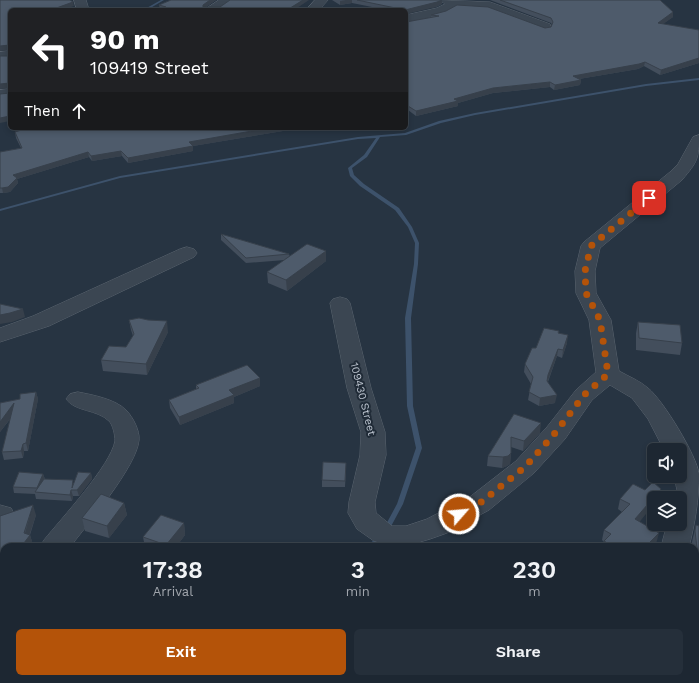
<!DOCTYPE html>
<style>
body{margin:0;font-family:"Work Sans",sans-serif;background:#252f3a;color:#f1f3f6;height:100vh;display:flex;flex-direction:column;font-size:15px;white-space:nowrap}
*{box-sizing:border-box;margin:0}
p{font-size:13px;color:#a0a5ac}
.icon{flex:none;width:22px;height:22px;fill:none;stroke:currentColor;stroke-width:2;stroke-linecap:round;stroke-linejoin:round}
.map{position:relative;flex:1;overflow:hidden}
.details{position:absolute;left:0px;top:543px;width:699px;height:140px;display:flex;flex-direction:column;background:#1d2732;border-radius:12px 12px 0 0;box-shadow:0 2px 6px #0003,0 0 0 1px #3b444d}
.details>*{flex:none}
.top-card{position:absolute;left:8px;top:8px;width:400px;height:122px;border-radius:6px;box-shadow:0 2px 6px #0003,0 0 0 1px #3b444d;background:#202124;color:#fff;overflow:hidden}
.controls{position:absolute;left:647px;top:443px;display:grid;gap:8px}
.controls a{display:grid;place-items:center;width:40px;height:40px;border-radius:6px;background:#1d2732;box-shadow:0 2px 6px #0003,0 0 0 1px #3b444d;font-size:20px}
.pin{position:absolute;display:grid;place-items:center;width:34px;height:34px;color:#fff;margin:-17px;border-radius:8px;box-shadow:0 2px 6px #0006}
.me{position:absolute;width:44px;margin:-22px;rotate:63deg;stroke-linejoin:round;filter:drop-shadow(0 0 3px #0008)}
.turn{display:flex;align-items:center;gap:14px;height:84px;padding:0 16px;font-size:18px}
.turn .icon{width:52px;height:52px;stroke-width:2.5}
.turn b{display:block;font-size:28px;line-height:34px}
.then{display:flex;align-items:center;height:38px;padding:0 16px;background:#0003;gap:8px;font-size:15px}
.eta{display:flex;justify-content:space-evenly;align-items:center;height:68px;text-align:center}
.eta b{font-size:24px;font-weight:600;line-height:28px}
.primary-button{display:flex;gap:8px;margin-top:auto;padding:8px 16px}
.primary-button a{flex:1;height:46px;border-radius:6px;background:#b45309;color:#fff;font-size:16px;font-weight:600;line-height:46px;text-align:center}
.primary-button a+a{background:#252f3a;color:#f1f3f6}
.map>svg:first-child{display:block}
</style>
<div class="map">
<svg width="699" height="683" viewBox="0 0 699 683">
<rect width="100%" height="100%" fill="#273442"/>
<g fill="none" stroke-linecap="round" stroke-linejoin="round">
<path fill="#3d526b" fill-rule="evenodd" d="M161 0H164L147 10H143Z
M699 78V80L646 86 475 115 441 123 406 135 380 137 367 157 352 168 354 175 364 184 399 208 412 227 419 243 418 264 411 318 413 406 422 448 403 504 388 532 386 533 384 532 383 530 397 504 416 448 407 406 405 318 414 264 415 243 408 227 395 210 360 186 350 176 348 168 364 155 376 138 358 139 120 178 0 211V209L120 176 358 137 405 133 439 121 475 113 646 84Z
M382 534 384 535 385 537 384 539 375 547H366L368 545 380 535Z"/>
<defs>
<path id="minor" d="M74 0H86L89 10H77Z
M219 0H234L219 10H204Z
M315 0H328L319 10H306Z
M439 0 490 2 550 24 551 27 550 30 545 31 488 10 456 8 445 14 406 23V15L437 8 445 4Z
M10 51V59L0 60V52Z
M10 89V97L0 98V90Z
M699 135C699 159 698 161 682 180L600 248 595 271 596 293 611 320 619 371C628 376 640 381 648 388 663 400 697 456 699 474 699 500 695 523 689 547H661L667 524H680V498H675L677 490 674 476H680V450H664L648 419 632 398 610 385 592 400 565 439 534 473 489 510 447 533 430 539 406 546H391L384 544 374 541 357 529 348 513 349 502 360 455 361 432 347 388 330 303 333 299 340 297 347 299 350 303 371 388 385 432 386 455 375 502 376 513 392 526H406L427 519 471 496 516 461 547 427 576 390 596 372 589 320 576 293 575 271 581 246 584 242 670 172 678 164 693 137Z
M187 247 194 249 197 253 194 257 49 326 0 342V328L33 316 180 249Z
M78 392C93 395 115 399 126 410 133 417 140 431 139 440 137 466 87 525 70 547H40L44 540C61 519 111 465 115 441 115 435 113 425 109 421 97 409 75 412 66 399L70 394Z
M0 505 11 508 15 515 11 522 0 525Z
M4 592V619L0 620V594Z
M574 679H608L606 683H572Z"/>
</defs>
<use href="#minor" stroke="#5a646f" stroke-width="1"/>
<use href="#minor" fill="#3b4652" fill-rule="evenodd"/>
</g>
<path fill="#434e5c" d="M171 0H216L206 7 294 10 160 9 159 5Z
M332 0H442V4L436 7 406 10H387L352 3 340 5Z
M477 0H660L673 12V17L662 24 699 30V63L660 75 644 66 638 69 579 79 581 80 580 85 554 90 550 87 493 93 458 103V106L416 116 408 110 406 111V22L431 18V15L545 28 551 27 552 25 551 23 490 0Z
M28 128H283V131L193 146V151L128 163 122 156 92 161 89 157 17 179 18 183 10 192 3 193H0V152L21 148 16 138 15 132Z
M221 234 289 254 290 257 326 251V261L287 291 268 283 267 272 285 260 246 263 221 240Z
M129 320 168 332 147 375 103 371 101 360 126 347 133 336 131 330Z
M638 322 682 343 680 355 636 350V333Z
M559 331V333L567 343 562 358 557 356 548 382 555 403 539 406 528 400 531 384 524 372 525 364 536 348Z
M260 378V386L234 397V403L180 425 170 408 169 400 196 389V385Z
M36 392 38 399 28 451H24L23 458 4 460 2 452 11 418 0 432V403L20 399Z
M514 414 540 433 523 451 511 447V453L510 464 507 466 502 468 487 466 488 456Z
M346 469 345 487H322V480Z
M91 473 92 479 79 496H73L72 501 36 499 35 494 14 493 13 487 43 474 45 479 74 483Z
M661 489 658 498H654L639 522 656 544 653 547H603L604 542 602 540 604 530 622 512 618 509 620 499 645 490Z
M124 503 127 515 109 538 85 531 82 518Z
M36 515 30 535 33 545 4 547V589L0 588V516Z
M184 523 185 535 176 547H145L143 537Z
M696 525 699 526V604L695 570V547H692V542Z
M337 679H354L353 683Z"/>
<path fill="#37404b" d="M210 0H216L203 9V10V5Z
M303 0H309L294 10H287Z
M346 0H352V3L340 5V1Z
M442 0V4L436 7 406 14 405 10Z
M73 2 74 6 63 10H51Z
M673 12V17L658 28V23Z
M10 45V50L0 51V46Z
M699 58V63L660 75 661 70Z
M645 62 644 66 638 69 573 80V76Z
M581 80 580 85 554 90 555 85Z
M550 82V87L493 93 458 103V106L416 116V111L454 99 493 88Z
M10 83V88L0 89V84Z
M406 106H408V110L406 111Z
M10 116V121L0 123V118Z
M269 128H283V131L193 146V151L128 163V158L189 142Z
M335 128H342L335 130Z
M121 151 122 156 92 161 91 156Z
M88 152 89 157 17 179 18 183 10 192 3 193 2 188 13 175Z
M326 251V261L287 291 286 280Z
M23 309 25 317 12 322 0 324V315Z
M167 321 168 332 147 375 146 364Z
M568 335 567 343 562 358 563 350Z
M558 349 557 356 547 383 548 375Z
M260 378V386L234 397V403L180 425 179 417 229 390Z
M36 392 38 399 28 451 26 443Z
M557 395 555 403 539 406 540 398Z
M14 403 16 411 0 432V422Z
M541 423 540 433 523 451 524 441Z
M23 444 24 451 23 458 21 451Z
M511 453 510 464 507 466 502 468 503 457Z
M91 473 92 479 79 496 77 490Z
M43 474 45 480 38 493 37 488Z
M661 489 658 498H654V504L633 530 635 519Z
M71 490 73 496 72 501 70 495Z
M124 503 127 515 109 538 107 526Z
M33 505 36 515 29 536 30 535 33 545 31 547H21Z
M184 523 185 535 176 547H166V545Z
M659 533 656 544 653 547H645Z
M4 576V587L2 579Z"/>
<path fill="#4e5b6b" stroke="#37404b" d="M0 0H70L73 2 51 10H10V45L0 46Z
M171 0H210L203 5V7H220L230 0H303L287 10H159L166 7 159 5Z
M357 0H442L437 2 405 10Z
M500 0H660L673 12 658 23 699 30V58L661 70 645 62 639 64 573 76 581 80 555 85 550 82 493 88 454 99 458 101 416 111 408 106H406V22L439 16 431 15 446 11 457 5 488 7 545 28 551 27 553 22 551 18Z
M0 56H10V83L0 84Z
M10 93V116L0 118V94Z
M28 128H269L189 142 193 146 128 158 121 151 91 156 88 152 13 175 17 178 8 187 2 188H0V152L22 148 15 132Z
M221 234 289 254 246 258Z
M307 244 326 251 286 280 267 272Z
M0 304 23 309 10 313 0 315Z
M139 318 148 320 167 321 146 364 101 360 109 346 126 347 134 334 129 320Z
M638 322 680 325 682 343 639 338Z
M544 328 559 331 558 333 568 335 563 350 558 349 548 375 547 381 557 395 540 398 529 392 533 377 525 364 532 348H536Z
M247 365 260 378 229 390 234 395 179 417 169 400 199 388 196 385Z
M36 392 26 443 23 444 21 451 2 452 14 403 0 422V403L20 399V394Z
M514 414 541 423 524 441 511 437V453L508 456 503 457 488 456Z
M323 462 346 463 345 481 322 480Z
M19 472 43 474 37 488 13 487Z
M78 472 91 473 77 490H71L70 495 35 492 44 479 73 480 72 488Z
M653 482 661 489 635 519 659 533 645 547H614L604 541 611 534 604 530 630 504 620 499 633 484 645 490Z
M101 494 124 503 107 526 82 518Z
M33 505 24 533 30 535 21 547H4V576L2 579 0 578V516Z
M161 515 184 523 166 545 143 537Z
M696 525 699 526V565L695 531Z"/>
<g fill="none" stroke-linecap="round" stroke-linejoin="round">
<path stroke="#b45309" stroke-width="7" stroke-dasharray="0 12.6" d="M459 514 480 503 525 467 556 432 584 395 608 374 600 320 586 293 585 271 591 246 649 198"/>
</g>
<g text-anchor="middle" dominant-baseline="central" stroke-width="4" stroke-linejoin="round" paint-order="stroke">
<g font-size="11" fill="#b9c1cc" stroke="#202b37">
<text transform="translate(363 399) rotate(76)">109430 Street</text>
</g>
</g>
</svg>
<div class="controls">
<a><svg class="icon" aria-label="sound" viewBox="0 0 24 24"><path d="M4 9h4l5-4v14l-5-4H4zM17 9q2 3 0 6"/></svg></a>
<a><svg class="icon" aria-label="layers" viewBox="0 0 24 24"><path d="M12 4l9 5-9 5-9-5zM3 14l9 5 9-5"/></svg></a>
</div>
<div class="pin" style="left:649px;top:198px;background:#d93025"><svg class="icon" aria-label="arrive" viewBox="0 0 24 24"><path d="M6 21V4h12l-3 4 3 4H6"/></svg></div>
<svg class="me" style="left:459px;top:514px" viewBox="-20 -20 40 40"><circle r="17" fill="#b45309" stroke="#fff" stroke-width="3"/><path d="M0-11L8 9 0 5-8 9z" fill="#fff"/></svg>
<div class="top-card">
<div class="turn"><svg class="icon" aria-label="left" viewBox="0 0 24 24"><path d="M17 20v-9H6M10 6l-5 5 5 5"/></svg><div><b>90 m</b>109419 Street</div></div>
<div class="then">Then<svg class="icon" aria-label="ahead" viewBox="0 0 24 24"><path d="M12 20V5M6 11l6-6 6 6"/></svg></div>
</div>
<section class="details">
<div class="eta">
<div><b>17:38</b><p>Arrival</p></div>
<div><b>3</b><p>min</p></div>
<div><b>230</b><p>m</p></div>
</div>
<div class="primary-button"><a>Exit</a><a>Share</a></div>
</section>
</div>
